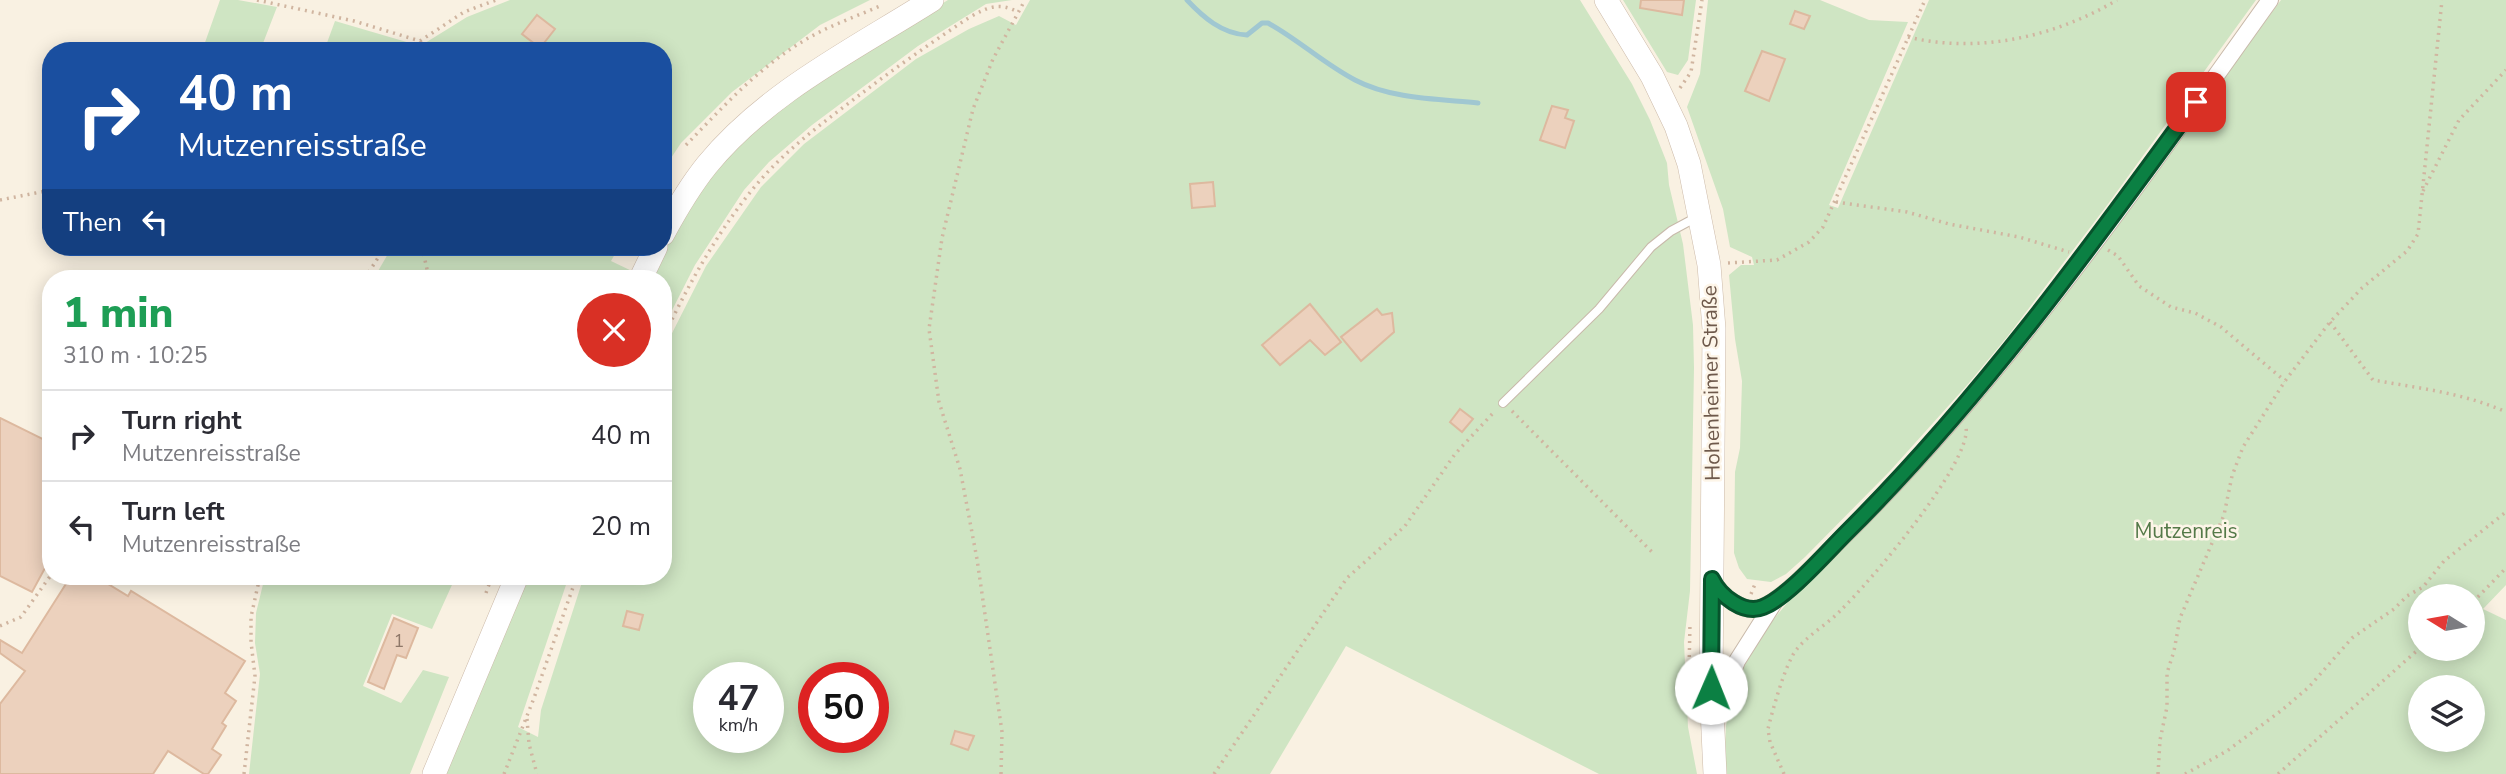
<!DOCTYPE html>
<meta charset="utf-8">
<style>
body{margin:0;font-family:"Nunito Sans",sans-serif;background:#f7f7f7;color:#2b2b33;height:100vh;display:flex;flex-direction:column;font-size:26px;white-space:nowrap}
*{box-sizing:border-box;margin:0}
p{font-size:23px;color:#7c7c81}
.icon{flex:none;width:38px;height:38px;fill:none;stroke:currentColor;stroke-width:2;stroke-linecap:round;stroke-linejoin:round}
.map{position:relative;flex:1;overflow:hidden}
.drawer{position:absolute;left:42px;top:270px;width:630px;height:315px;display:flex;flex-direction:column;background:#fff;border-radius:28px;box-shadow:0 4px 18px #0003}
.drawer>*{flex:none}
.hud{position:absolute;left:42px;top:42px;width:630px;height:214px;border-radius:28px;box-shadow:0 4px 18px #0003;background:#1a4fa0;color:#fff;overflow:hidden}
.needle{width:46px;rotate:281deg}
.buttons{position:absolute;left:2408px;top:584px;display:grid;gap:14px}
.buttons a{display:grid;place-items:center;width:77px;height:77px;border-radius:50%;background:#fff;box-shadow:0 4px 18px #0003;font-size:35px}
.speed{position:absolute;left:693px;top:662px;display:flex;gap:14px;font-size:35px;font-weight:700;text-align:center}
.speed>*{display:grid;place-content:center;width:91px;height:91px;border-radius:50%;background:#fff;box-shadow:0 4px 18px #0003;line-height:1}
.speed small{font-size:18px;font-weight:400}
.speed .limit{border:10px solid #d22;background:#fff;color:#111}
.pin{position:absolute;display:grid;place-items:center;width:60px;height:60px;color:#fff;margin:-30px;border-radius:14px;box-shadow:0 4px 10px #0006}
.me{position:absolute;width:77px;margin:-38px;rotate:1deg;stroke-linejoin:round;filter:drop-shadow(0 0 5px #0008)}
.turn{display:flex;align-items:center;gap:24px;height:147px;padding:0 21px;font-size:32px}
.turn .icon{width:91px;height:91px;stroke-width:2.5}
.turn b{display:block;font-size:49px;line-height:60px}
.then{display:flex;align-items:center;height:66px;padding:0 21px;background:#0003;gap:14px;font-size:26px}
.round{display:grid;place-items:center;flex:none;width:74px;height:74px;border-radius:37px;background:#f7f7f7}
.headline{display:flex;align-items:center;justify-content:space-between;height:119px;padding:0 21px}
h1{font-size:42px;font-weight:800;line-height:52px;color:#1e9e55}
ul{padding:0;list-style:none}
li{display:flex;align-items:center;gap:21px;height:91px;padding:0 21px;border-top:2px solid #e1e1e2}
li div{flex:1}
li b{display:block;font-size:26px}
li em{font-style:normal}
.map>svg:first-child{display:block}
</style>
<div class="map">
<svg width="2506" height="774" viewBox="0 0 2506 774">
<rect width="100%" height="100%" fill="#f9f1e2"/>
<path fill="#cfe5c3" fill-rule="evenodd" d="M220 0H238L277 7 260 51H202Z
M510 0H870L820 25 732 92 681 143 663 170V51H324L335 21 410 43 417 48 467 17Z
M948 0H1012L986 4 918 46 812 125 769 162 744 190 695 265 663 328V278H652C669 240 690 201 717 169 780 96 867 49 948 0Z
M1030 0H1580L1632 84 1650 120 1667 163 1669 185 1683 244 1693 325 1694 368 1690 591 1684 642 1688 727 1697 774H1599L1346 646 1270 774H444L526 576H569L518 727 538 737 541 710 584 576H663V351L706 266 761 187 804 144 916 59 969 29 999 16 1016 25ZM709 677H768V737H709ZM814 677H873V737H814Z
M1623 0H1696L1688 60 1678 75 1667 72Z
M1708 0H1820L1869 20 1908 22 1829 205 1838 208 1929 0H2256L2108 204 2007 337 1968 384 1889 472 1805 557 1786 574 1771 582 1747 579 1739 568 1734 553 1735 472 1740 448 1742 381 1735 339 1729 275 1741 265H1754L1752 257 1730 247 1723 209 1687 107 1700 74Z
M2281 0H2506V585L2483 609 2506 620V774H1724L1726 726 1731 697 1742 670 1764 631 1797 591 1906 483 2009 366 2098 251ZM2420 597H2473V649H2420ZM2420 688H2473V740H2420Z
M392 247H619L611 261 634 272 631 278H433L431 271 423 273 424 278H374Z
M265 576H456L432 629 392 614 363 686 401 703 423 670 449 677 410 774H249L260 674 255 643 256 613Z"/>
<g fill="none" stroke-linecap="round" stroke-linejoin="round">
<path stroke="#a0c7d1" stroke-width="5" d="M1187 0C1203 17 1222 34 1247 35L1262 23H1268C1299 40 1324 64 1355 80 1391 99 1438 99 1478 103"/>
</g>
<path fill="#ecd1bd" stroke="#ddb99f" stroke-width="2" d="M1641 0H1684L1682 15 1640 8Z
M1795 11 1810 16 1804 29 1790 24Z
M537 15 555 29 540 48 522 34Z
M1762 51 1785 59 1769 101 1745 91Z
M1552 106 1568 110 1565 118 1574 121 1565 148 1540 140Z
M1213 182 1215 206 1192 208 1190 184Z
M1310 304 1341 342 1325 355 1310 340 1280 365 1262 345Z
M1377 309 1382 315 1392 313 1394 332 1361 361 1341 337Z
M1460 409 1473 419 1462 432 1450 422Z
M0 418 51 443V557L32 592 0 576Z
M71 576H95L128 596 131 591 245 661 225 693 236 701 222 723 226 726 212 749 221 755 208 774H204L168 751 153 774H0V704L25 671 0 653V640L22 653Z
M627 611 643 615 639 630 623 626Z
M394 618 418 628 406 658 397 655 384 689 368 682Z
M955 731 974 736 968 750 951 744Z"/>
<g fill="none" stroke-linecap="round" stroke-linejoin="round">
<defs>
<path id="lane" d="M1503 403 1599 309 1651 247 1671 231 1697 217"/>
<path id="street" d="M1712 579C1720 596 1744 615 1763 607 1786 598 1830 549 1850 530 2010 371 2139 183 2270 0
M1716 714 1737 661 1775 601"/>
<path id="secondary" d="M1606 0 1652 76 1676 126 1689 164 1709 265 1714 329 1711 688 1715 774
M663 234C676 210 690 186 707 165 767 92 853 50 932 0
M641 278 656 247
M434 774 517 576"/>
</defs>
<use href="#lane" stroke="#c8b9aa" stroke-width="10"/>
<use href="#street" stroke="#c8b9aa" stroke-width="18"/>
<use href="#secondary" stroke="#ccbaa9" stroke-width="24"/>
<path stroke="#d0b5a0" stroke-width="3.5" stroke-dasharray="2 5" stroke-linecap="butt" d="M257 0 354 21 420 41 426 51
M1908 37C1978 54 2055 37 2117 0
M420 41 464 12 496 0
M1680 88 1691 72 1702 0
M686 145C722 108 760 66 805 40 828 26 855 17 880 6
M2423 191 2459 120 2506 70
M0 200 51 190
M1836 202 1907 212 1949 224 2019 237 2069 252
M422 247 429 278
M2108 250 2118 256 2139 286 2171 307 2195 313 2221 327 2285 381
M1728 263 1777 260 1809 242 1823 227 1925 0
M365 278 385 247
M2330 322 2373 380C2418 388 2464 393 2506 412
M663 338C688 285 719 229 757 184 784 152 816 128 849 103 888 73 929 44 970 17 988 7 999 2 1018 12
M1512 411 1652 552
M486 593 492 576
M1751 594 1755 584
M2473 602 2506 568
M0 626 21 617 51 575
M1689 671 1690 623
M527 719 529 744 537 774
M244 774 255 676 251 642V617L260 576
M504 774 534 698 577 576
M1001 774 1002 732 977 559 960 469 939 402 929 329 942 238 973 109 993 59 1025 0
M1214 774 1347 578 1405 526 1455 454 1494 412
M1784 774 1770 742 1768 729C1772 712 1786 661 1797 649 1809 634 1828 624 1841 610 1869 583 1972 462 1966 427
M2158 774 2160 740 2167 707V673L2174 651 2180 618 2224 515 2232 476 2243 447 2285 381 2330 322 2362 288 2407 251 2418 234 2442 0
M2185 774 2227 751 2282 710 2309 687 2352 638 2394 609 2407 596 2423 587 2444 561 2506 512
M2278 774 2420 648"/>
<use href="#lane" stroke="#fff" stroke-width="8"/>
<use href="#street" stroke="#fff" stroke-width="16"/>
<use href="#secondary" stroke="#fff" stroke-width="23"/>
</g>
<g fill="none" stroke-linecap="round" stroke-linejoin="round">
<defs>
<path id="route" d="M1711 688 1712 579C1720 596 1744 615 1763 607 1788 597 1826 553 1846 533 1978 402 2087 252 2196 102"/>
</defs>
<use href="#route" stroke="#07532c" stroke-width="18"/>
<use href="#route" stroke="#0b8043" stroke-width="12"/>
</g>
<g text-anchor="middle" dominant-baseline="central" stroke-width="5" stroke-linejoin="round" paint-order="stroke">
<g font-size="18" fill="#8e7768">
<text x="399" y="641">1</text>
</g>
<g font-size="21" fill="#6e594b" stroke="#fdf5e8">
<text transform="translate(1711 383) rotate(-91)">Hohenheimer Straße</text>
</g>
<g font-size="21" fill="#547948" stroke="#fdf5e8">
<text x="2186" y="531">Mutzenreis</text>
</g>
</g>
</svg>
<div class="buttons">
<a><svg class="needle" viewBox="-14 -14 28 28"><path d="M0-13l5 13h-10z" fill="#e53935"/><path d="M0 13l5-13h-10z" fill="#7c7c81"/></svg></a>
<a><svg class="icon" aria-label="layers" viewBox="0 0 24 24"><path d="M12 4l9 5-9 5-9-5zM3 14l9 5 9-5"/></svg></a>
</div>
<div class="speed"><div>47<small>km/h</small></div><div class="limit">50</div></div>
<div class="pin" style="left:2196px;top:102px;background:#d93025"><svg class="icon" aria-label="arrive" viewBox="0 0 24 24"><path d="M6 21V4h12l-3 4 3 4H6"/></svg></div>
<svg class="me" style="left:1711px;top:688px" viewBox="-20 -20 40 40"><circle r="19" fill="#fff"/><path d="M0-13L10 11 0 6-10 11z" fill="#0b8043"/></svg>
<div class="hud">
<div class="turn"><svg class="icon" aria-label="right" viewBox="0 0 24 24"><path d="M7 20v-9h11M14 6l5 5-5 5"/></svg><div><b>40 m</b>Mutzenreisstraße</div></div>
<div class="then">Then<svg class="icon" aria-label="left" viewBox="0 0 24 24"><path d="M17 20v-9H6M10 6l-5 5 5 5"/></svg></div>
</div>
<section class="drawer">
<div class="headline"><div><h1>1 min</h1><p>310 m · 10:25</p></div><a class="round" style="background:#d93025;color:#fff"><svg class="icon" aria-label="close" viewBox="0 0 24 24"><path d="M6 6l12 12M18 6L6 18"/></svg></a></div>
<ul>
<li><svg class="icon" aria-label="right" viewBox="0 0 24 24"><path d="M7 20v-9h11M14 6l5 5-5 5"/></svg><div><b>Turn right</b><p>Mutzenreisstraße</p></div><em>40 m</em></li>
<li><svg class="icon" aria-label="left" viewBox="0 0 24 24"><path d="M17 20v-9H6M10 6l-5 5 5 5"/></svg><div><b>Turn left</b><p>Mutzenreisstraße</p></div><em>20 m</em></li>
</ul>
</section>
</div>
